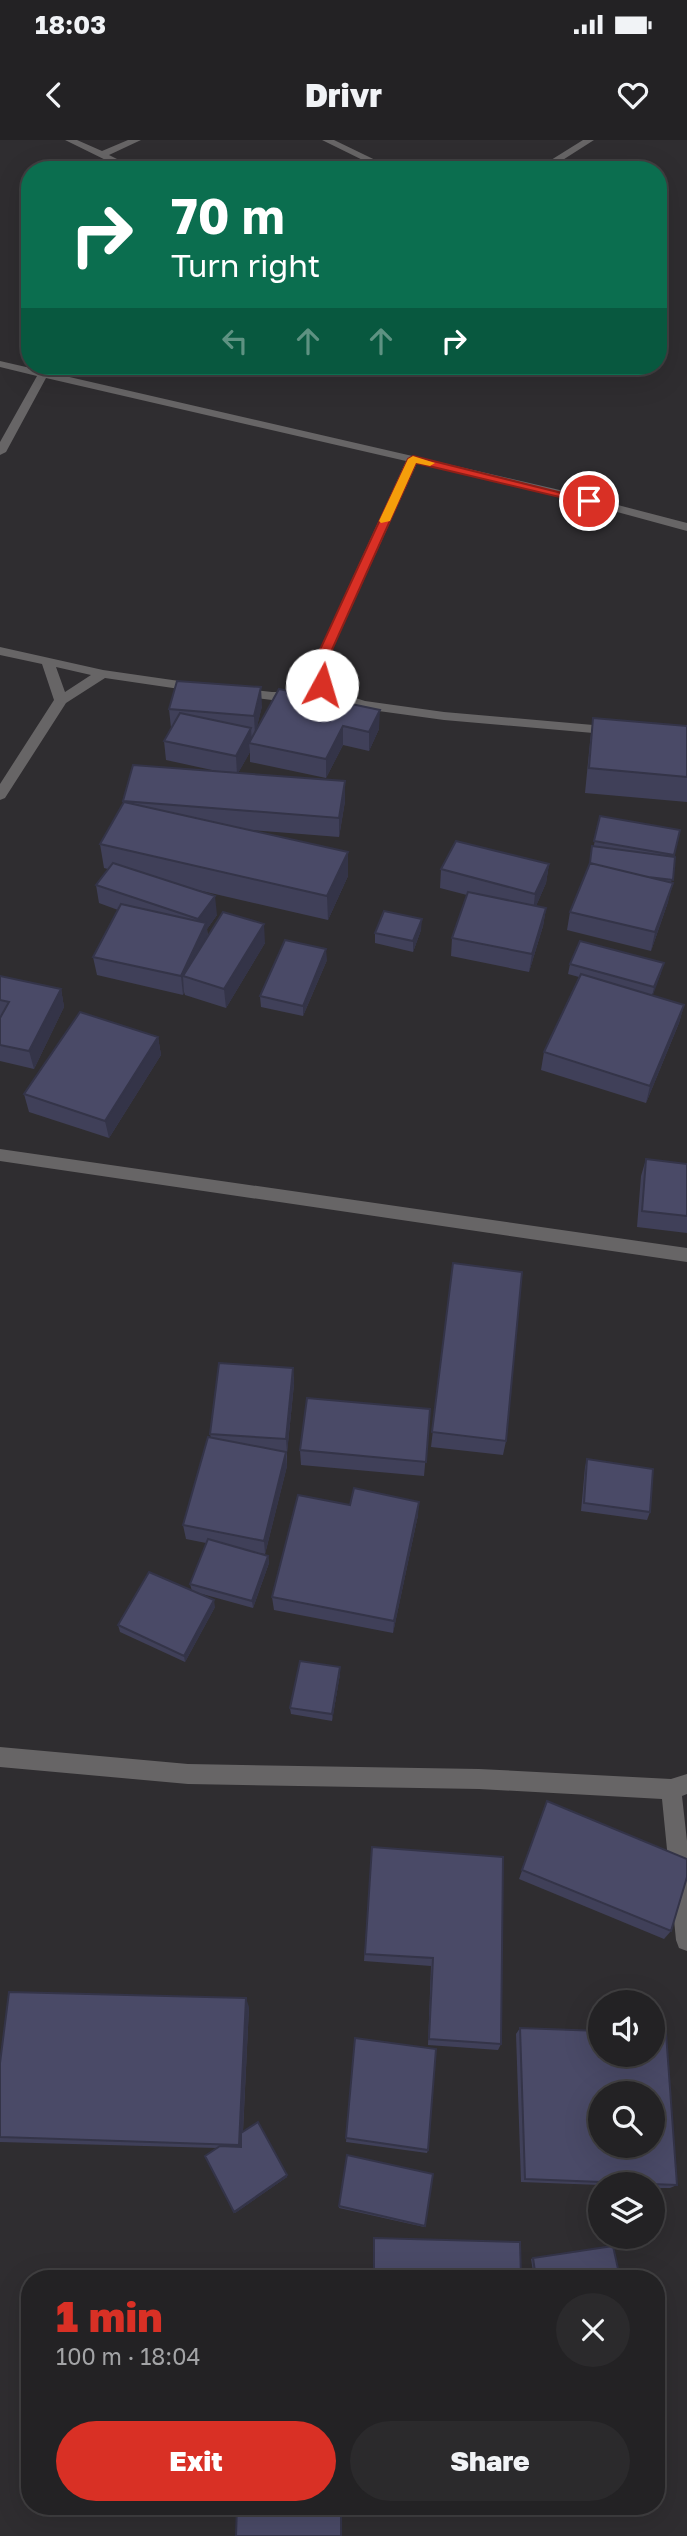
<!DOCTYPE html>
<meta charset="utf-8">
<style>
body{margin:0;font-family:"Golos Text",sans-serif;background:#2b2a2c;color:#f1f3f6;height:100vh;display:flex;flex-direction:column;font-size:26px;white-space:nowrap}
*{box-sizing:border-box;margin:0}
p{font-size:23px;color:#a3a4a6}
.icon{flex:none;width:38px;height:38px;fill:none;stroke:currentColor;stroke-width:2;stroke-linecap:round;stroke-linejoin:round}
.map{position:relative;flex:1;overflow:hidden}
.panel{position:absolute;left:21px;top:2130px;width:644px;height:245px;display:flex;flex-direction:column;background:#232224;border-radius:28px;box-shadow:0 7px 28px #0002,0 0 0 2px #403f41}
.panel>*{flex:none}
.top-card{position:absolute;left:21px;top:21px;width:646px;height:214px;border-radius:28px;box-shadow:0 7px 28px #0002,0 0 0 2px #403f41;background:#0b6e4f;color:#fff;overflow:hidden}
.buttons{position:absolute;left:588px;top:1850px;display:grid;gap:14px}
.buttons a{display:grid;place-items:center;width:77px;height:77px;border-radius:50%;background:#232224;box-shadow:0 7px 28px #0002,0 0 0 2px #403f41;font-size:35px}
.pin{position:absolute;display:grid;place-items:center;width:60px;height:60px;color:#fff;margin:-30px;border:4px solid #fff;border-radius:50%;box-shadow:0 2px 7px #0007}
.me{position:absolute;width:77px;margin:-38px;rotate:6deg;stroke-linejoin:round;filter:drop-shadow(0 0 5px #0008)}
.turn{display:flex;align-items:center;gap:24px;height:147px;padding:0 35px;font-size:32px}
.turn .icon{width:91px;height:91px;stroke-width:2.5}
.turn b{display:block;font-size:49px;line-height:60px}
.lanes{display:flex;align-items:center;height:66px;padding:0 35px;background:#0003;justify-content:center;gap:35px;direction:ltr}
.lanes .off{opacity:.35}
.round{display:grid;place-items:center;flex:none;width:74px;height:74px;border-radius:37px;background:#2b2a2c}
.headline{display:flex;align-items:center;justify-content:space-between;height:119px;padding:0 35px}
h1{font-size:42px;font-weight:800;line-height:52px;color:#d93025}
.button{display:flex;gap:14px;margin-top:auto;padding:14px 35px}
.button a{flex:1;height:80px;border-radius:42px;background:#d93025;color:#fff;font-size:28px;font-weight:800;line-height:80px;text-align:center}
.button a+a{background:#2b2a2c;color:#f1f3f6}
.status{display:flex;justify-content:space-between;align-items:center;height:49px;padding:0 35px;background:#232224;direction:ltr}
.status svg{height:19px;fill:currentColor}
header{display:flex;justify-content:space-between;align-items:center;height:91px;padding:0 35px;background:#232224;font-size:32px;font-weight:800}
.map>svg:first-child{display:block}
</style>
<div class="status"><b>18:03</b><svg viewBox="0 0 49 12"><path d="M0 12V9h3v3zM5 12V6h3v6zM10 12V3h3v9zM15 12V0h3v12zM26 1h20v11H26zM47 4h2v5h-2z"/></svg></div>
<header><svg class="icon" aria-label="back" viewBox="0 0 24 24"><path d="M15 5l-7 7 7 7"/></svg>Drivr<svg class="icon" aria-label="heart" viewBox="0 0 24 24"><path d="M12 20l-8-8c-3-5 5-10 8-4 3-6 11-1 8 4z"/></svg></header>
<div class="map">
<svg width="687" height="2396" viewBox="0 0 687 2396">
<rect width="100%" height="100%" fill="#2f2d30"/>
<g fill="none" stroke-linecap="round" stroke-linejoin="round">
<path fill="#676566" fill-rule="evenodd" d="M65 0H77L102 11 128 0H141L109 15 139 30H126Z
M322 0H334L396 30H383Z
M583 0H594L547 30H535Z
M0 221 564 351 687 383V391L562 357 417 323 330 514 326 532 328 544 340 553 365 561 444 572 616 587 623 591 616 595 444 580 364 569 334 560H272L233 555 231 552 238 548 272 552H322C310 542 315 528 318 514L406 321 46 238 6 312 0 315V302L37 236 0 227Z
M0 507 103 530 200 544 206 548 200 552 105 538 66 563 5 658 0 660V644L54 560 42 524 0 515ZM56 527 91 535 65 552Z
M0 1009 687 1108V1122L0 1021Z
M0 1607 188 1624 479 1629 671 1639 687 1634V1654L682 1656 687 1701V1811L679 1808 676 1800 662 1659 479 1649 188 1644 0 1627Z"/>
</g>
<path fill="#404059" d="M279 549 379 589 369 611 343 605 326 638 250 622V612L238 633 345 661 339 697 250 690 348 712V736L328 780 189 748 217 775 207 789 208 797 265 803 226 868 185 855 184 852 183 855 97 835 93 817 118 770 99 763 96 745 108 729 104 728 100 704 123 664V661L221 632 166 620 164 601 171 588 169 569 262 566 256 590Z
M593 578 687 586V662L585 653 590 602Z
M600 676 680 690 674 717H675L668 762 651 811 567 790 570 772 590 724Z
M549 724 546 743 536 766 546 768 543 786 529 832 451 816 452 798 467 755 440 748 441 729Z
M421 790 413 812 375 803V793Z
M327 820 303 876 261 867 260 856Z
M570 824 661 833 652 855 684 865 679 883 646 963 541 930 544 912 579 837 568 834Z
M0 836 61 849 64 867 34 929 0 921Z
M158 897 161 915 109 998 29 972 24 954Z
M646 1019 687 1024V1093L637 1087 641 1036Z
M453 1123 506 1301 503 1315 431 1307Z
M293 1228 294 1244 287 1313V1326L265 1414 258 1413 268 1416 269 1423 253 1468 195 1452 215 1467 185 1522 120 1492 118 1485 192 1451 190 1444 206 1403 186 1399 183 1385 211 1298 210 1294Z
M430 1269 424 1336 301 1325 300 1310Z
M587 1319 650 1372 647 1380 581 1371 585 1327Z
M350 1365 418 1375 393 1493 274 1470 272 1457Z
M340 1534 332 1581 291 1574 290 1568Z
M547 1661 671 1791 664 1799 519 1739Z
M372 1707 501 1904 498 1910 428 1905 431 1826 364 1821Z
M249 1867 243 1992 287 2037 235 2073 217 2008 0 2002V1923Z
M520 1888 677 2045 670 2048H653V2044H600V2045L521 2042 516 1894Z
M355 1898 428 2010 427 2013 346 2002Z
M339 2066 425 2086 424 2087 339 2068Z
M533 2118 620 2138H534L531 2119Z"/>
<path fill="#343448" d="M261 547 262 566 255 595 254 576Z
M380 570 379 589 369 611V592Z
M343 586V605L326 638V619Z
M251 588 252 603H249L250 612 237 635 236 616Z
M345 641V661L339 697V678Z
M348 712V736L328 780 327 756Z
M549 724 546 743 533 773 535 754Z
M673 743 668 762 651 811 655 792Z
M215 756 217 775 207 789 208 801 183 836 184 852 183 855 181 836 200 796 198 779Z
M546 768 543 786 529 832 532 814Z
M422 779 421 790 413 812V801Z
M264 784 265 803 226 868 224 849Z
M326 809 327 820 303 876V866Z
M664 823 661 833 652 858 654 847Z
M61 849 64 867 34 929 29 911Z
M684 865 679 883 646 963 650 946Z
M158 897 161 915 109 998 105 981Z
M293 1228 294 1244 287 1313 286 1299Z
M286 1312 287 1326 265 1414 264 1401Z
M419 1362 418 1375 393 1493 394 1481Z
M268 1416 269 1423 253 1468 252 1461Z
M214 1460 215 1467 185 1522 184 1516Z
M340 1527V1534L332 1581V1574Z
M246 1858 249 1867 242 2009 239 2005Z
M287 2035V2037L235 2073 234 2072Z"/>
<path fill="#4a4a67" stroke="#343448" stroke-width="2" fill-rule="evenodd" d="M177 541 261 547 254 576 169 569Z
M279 549 380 570 369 592 343 586 326 619 249 603Z
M180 573 251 588 236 616 164 601Z
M593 578 687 586V637L589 628Z
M133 625 345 641 339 678 123 661Z
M124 662 348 712 327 756 100 704Z
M600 676 680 690 674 715 594 701Z
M456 701 549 724 535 754 441 729Z
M592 706 675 717 673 740 648 737 590 723Z
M113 723 215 756 198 779 96 745Z
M590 723 673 743 655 792 570 772Z
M468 752 546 768 532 814 452 798Z
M121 764 206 783 181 836 93 817Z
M384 771 422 779 413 801 375 793Z
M223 772 264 784 224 849 183 836Z
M285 800 326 809 303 866 260 856Z
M580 801 664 823 654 847 570 824Z
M581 834 684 865 650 946 544 912Z
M0 836 61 849 29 911 0 905V878L9 862 0 860Z
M80 872 158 897 105 981 24 954Z
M646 1019 687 1024V1076L642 1071Z
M453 1123 522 1132 506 1301 432 1292Z
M219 1223 293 1228 286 1299 210 1294Z
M307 1258 430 1269 426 1322 300 1310Z
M208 1297 286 1312 264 1401 183 1385Z
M587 1319 653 1329 650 1372 584 1363Z
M354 1348 419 1362 394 1481 272 1457 298 1355 350 1365Z
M208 1399 268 1416 252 1461 190 1444Z
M149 1432 214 1460 184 1516 118 1485Z
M300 1521 340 1527 332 1574 290 1568Z
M547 1661 687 1719V1737L671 1791 522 1730Z
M372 1707 503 1717 501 1904 429 1899 433 1818 365 1814Z
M9 1852 246 1858 239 2005 0 1997V1923Z
M520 1888 600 1891V1914H653V1893H666L677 2045 525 2039ZM600 1953H653V2006H600Z
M355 1898 436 1909 428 2010 346 1998Z
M258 1982 287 2035 234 2072 205 2016 220 2006 241 2007V1993Z
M347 2015 433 2034 425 2086 339 2066Z
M374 2098 520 2102 521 2138H374Z
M613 2106 620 2138H536L533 2118Z
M237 2366H341V2396H236Z"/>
<path fill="#d93025" stroke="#8d1f18" stroke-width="2" d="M413 316 594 361 589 364 416 323 330 514 326 532 328 545 322 548 318 547 314 532 318 514 408 319Z"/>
<path fill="#f59e0b" d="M413 316 435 323 430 326 416 323 390 381 381 383 379 381 408 319Z"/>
</svg>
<div class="buttons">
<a><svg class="icon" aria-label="sound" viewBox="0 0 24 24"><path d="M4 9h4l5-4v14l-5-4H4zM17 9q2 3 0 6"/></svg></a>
<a><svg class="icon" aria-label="search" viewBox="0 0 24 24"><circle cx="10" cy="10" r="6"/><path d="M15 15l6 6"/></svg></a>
<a><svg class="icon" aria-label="layers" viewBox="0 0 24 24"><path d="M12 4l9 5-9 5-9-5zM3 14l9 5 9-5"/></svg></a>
</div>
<div class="pin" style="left:589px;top:361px;background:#d93025"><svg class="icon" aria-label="arrive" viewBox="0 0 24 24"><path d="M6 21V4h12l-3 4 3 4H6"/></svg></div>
<svg class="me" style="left:322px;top:545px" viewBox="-20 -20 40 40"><circle r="19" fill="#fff"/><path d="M0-13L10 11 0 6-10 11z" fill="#d93025"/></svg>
<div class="top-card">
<div class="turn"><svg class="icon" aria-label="right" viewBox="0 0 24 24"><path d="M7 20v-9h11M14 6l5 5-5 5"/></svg><div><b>70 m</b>Turn right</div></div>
<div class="lanes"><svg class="icon off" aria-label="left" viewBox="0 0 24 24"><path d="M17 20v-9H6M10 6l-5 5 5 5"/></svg><svg class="icon off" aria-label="ahead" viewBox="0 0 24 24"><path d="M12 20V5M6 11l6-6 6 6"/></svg><svg class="icon off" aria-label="ahead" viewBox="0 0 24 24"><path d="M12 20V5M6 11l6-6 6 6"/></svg><svg class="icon" aria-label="right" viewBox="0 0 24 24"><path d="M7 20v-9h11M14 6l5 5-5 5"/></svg></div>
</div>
<section class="panel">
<div class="headline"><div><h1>1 min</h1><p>100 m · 18:04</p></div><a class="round"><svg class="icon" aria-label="close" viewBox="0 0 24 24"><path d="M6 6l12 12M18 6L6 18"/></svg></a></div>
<div class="button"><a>Exit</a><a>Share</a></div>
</section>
</div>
